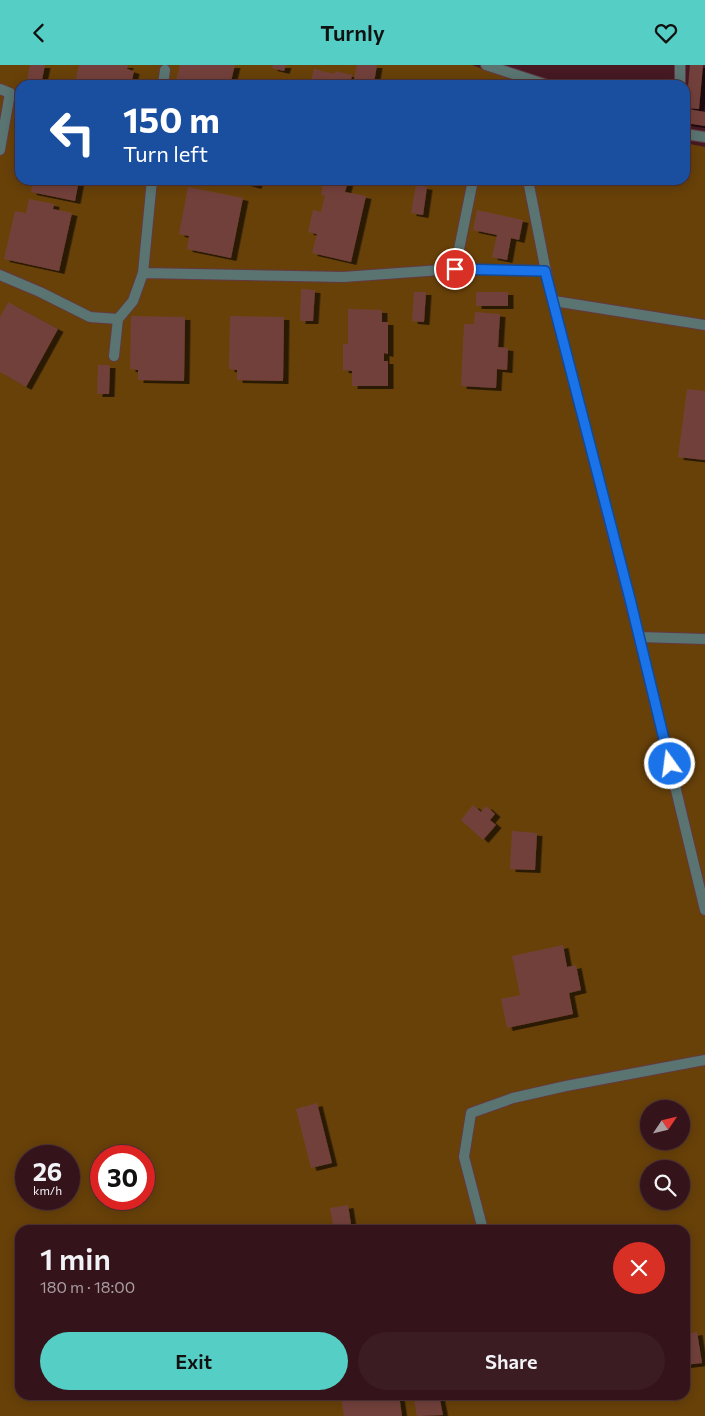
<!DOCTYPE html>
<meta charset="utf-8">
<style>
body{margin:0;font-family:Commissioner,sans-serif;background:#3c1c23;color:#f1f3f6;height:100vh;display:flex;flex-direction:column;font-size:19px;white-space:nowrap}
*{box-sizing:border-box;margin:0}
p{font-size:16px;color:#a99ea2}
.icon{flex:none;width:28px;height:28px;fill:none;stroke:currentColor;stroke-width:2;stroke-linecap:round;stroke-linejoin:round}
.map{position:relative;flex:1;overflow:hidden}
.drawer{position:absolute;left:15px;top:1160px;width:675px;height:175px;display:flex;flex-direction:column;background:#34131a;border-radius:15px;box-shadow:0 2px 12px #0003,0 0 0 1px #4e3239}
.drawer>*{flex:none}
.banner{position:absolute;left:15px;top:15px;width:675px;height:105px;border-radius:15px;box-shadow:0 2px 12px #0003,0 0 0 1px #4e3239;background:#1a4fa0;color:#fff;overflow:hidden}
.needle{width:32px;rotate:55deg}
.controls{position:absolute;left:640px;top:1035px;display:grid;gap:10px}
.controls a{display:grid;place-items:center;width:50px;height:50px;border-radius:50%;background:#34131a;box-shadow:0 2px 12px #0003,0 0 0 1px #4e3239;font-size:25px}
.speed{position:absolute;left:15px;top:1080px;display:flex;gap:10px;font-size:25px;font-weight:700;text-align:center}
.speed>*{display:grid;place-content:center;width:65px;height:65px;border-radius:50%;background:#34131a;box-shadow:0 2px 12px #0003,0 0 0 1px #4e3239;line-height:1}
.speed small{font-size:12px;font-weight:400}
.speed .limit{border:8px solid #d22;background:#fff;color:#111}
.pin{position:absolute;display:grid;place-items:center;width:42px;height:42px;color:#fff;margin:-21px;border:2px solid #fff;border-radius:50%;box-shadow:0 1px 5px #0007}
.me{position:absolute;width:55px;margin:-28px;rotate:346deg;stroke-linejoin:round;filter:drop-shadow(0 0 4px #0008)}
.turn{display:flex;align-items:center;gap:18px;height:105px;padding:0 25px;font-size:22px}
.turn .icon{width:65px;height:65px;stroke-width:2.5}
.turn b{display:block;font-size:35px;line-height:42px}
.round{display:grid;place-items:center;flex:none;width:52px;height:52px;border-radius:26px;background:#3c1c23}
.head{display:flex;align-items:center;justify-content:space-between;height:85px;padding:0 25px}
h1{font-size:30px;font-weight:600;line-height:38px}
.primary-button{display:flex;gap:10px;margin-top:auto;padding:10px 25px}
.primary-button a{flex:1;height:58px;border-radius:30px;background:#55cec5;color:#111;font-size:20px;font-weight:600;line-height:58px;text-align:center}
.primary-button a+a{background:#3c1c23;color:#f1f3f6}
header{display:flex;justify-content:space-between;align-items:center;height:65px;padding:0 25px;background:#55cec5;color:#111;font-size:22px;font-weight:600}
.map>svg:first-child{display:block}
</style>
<header><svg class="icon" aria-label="back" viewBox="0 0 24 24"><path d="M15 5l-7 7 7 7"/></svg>Turnly<svg class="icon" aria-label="heart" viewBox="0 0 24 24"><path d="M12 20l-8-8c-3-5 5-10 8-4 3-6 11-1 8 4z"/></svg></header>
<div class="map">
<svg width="705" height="1351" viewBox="0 0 705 1351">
<defs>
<filter id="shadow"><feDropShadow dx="5.5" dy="3" stdDeviation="0" flood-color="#0009"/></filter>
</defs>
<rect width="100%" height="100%" fill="#461923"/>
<path fill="#684109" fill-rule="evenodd" d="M0 0H472L525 20H20V115H685V78L705 82V1351H0ZM649 1044H681V1076H649ZM26 1091H69V1134H26ZM101 1091H144V1134H101ZM649 1104H681V1136H649ZM20 1165H685V1330H20Z"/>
<path fill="#72413a" filter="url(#shadow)" d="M30 0H45L41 20 26 19Z
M79 0H128L127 4 134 6 131 20H87L75 17Z
M180 0H235L230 20H175Z
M273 0H286L284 6 272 3Z
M357 0H377L374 18 354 14Z
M690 0H703L699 44 686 43Z
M314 4 334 9 335 6 352 10 350 20H310Z
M688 44 705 47V61L686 58Z
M33 115H79L75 136 31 127Z
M234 115H258L256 121Z
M324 115H337L348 117 345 127 366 131 351 197 312 188 317 169 308 167 313 145 321 147 325 131 321 130Z
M416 120 427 122 423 150 411 148Z
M188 122 243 133 231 193 187 184 189 171 179 169Z
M29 134 54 139 53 144 72 148 59 206 4 194 15 146 26 148Z
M477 145 523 155 519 175 511 173 507 195 492 192 497 170 473 165Z
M301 224 315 225 313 256H300Z
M414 227H426L424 257 412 256Z
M476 227H508V241H476Z
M8 237 58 264 26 322 0 307V252Z
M348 244 382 245V257H388V289L384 288V296H388V321H352V306L343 305V279H348Z
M475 247 500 249 498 282 508 283 507 305 497 304 496 323 461 321 464 259H474Z
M131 251 185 252 184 316 138 315V305L130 304Z
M230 251 284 252 283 316 237 315V305L229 304Z
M98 300H110L109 329H97Z
M687 324 705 326V395L678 392Z
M473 740 481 747 486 741 495 749 490 755 496 760 483 775 461 755Z
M512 766 537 768 535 805 510 804Z
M563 880 567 902 576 900 581 925 569 928 573 949 507 963 501 934 520 930 512 891Z
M317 1038 332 1098 311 1103 296 1044Z
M348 1140 352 1165H334L330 1143Z
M697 1267 702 1298 685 1300V1269Z
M368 1330H399L402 1351H344L341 1333Z
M413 1330H439L443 1350 417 1351Z"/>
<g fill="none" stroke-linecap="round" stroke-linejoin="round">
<defs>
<path id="lane" d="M163 20 165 5
M0 24 10 28 0 85
M455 204 473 115
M143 208 343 212 455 204 545 206
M0 210 40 227 90 252 118 254 133 236 143 208 152 115
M554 236 705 260
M114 291 118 254"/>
<path id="street" d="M486 0 547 20
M680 20V0
M685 69 705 72
M528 115 548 217 639 572 705 845
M639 572 705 574
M483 1165 464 1092 471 1048 513 1033 566 1021 705 995"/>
</defs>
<use href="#lane" stroke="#633942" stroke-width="12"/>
<use href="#street" stroke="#633942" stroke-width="12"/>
<use href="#lane" stroke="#5a7472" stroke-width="10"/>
<use href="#street" stroke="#5a7472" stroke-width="10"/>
</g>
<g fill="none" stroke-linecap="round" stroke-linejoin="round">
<defs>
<path id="route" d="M455 204 545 206 630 534 670 699"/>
</defs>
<use href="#route" stroke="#114b97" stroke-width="12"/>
<use href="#route" stroke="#1a73e8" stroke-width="9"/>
</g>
</svg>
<div class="controls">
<a><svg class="needle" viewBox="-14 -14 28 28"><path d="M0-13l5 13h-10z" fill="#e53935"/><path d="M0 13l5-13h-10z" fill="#a99ea2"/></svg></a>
<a><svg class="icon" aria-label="search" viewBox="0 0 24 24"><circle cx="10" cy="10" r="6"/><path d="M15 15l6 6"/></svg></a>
</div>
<div class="speed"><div>26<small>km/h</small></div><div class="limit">30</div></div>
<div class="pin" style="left:455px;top:204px;background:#d93025"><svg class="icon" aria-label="arrive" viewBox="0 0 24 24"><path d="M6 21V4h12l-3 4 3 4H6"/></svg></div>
<svg class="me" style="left:670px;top:699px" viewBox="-20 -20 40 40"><circle r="17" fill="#1a73e8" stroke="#fff" stroke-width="3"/><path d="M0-11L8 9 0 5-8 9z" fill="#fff"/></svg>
<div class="banner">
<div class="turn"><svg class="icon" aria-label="left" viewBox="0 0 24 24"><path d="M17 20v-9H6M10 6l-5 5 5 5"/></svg><div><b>150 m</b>Turn left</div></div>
</div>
<section class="drawer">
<div class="head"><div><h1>1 min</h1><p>180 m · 18:00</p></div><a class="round" style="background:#d93025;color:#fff"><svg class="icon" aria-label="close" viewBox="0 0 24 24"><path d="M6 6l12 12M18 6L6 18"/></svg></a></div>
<div class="primary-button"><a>Exit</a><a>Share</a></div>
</section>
</div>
